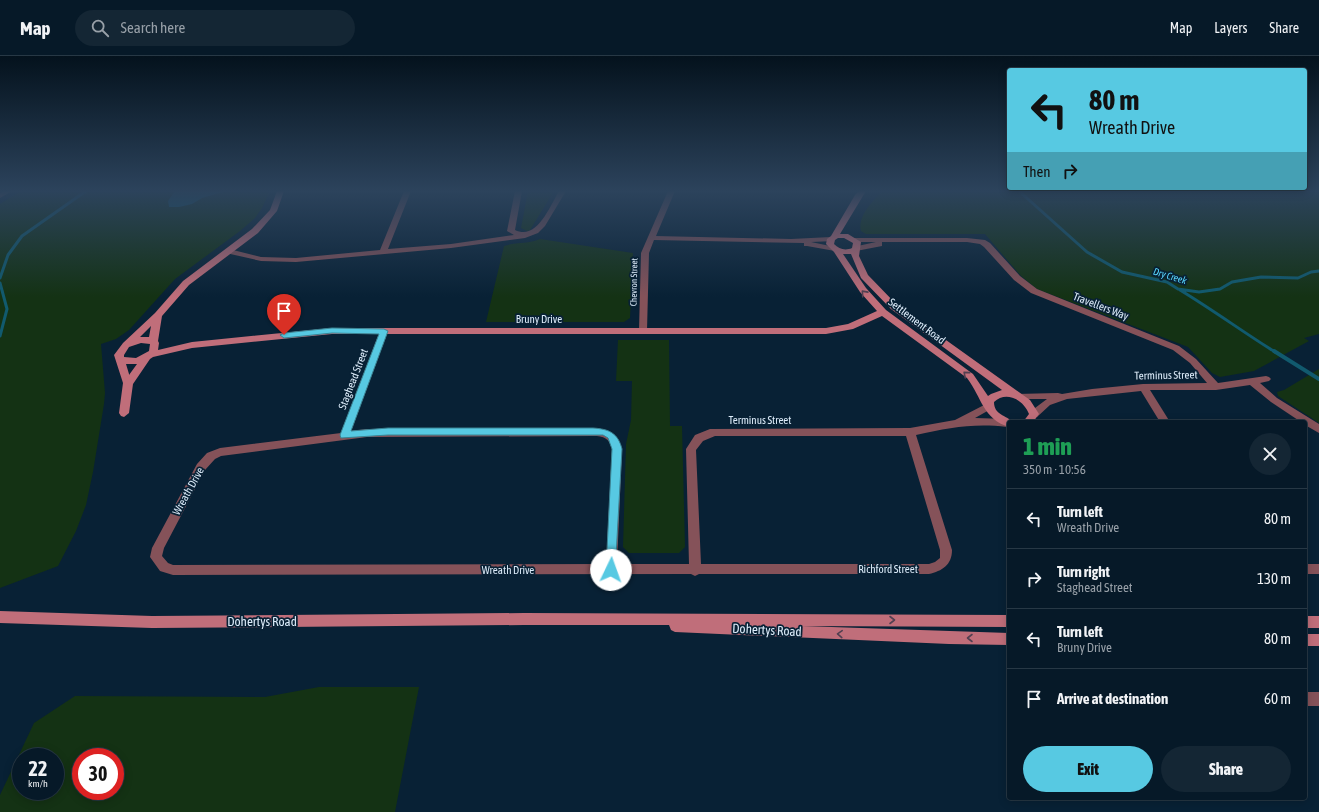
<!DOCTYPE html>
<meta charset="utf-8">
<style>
body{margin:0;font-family:"Asap Condensed",sans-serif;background:#142634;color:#f1f3f6;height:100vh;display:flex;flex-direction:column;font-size:15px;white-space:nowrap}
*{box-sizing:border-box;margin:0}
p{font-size:13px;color:#98a0a8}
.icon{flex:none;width:22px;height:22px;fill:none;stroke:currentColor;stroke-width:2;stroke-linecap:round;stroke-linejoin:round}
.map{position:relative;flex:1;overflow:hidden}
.panel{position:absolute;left:1007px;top:364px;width:300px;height:380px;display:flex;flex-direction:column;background:#061928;border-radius:4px;box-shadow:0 2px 10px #0003,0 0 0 1px #273845}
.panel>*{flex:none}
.guide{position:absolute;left:1007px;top:12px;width:300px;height:122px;border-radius:4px;box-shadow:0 2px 10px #0003,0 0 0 1px #273845;background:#57c9e2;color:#111;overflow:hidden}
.speed{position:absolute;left:12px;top:692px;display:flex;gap:8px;font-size:20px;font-weight:700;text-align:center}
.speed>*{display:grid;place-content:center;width:52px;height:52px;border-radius:50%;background:#061928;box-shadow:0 2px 10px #0003,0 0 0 1px #273845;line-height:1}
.speed small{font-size:10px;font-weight:400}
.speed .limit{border:6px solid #d22;background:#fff;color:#111}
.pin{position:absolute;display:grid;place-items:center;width:34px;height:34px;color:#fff;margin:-41px -17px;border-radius:50% 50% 50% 0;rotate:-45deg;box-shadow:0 0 4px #0007}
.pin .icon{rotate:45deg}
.me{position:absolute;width:44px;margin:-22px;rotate:3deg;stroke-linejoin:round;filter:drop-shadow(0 0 3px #0008)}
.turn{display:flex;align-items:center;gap:14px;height:84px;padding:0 16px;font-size:18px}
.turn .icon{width:52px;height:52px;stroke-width:2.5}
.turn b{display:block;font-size:28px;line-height:34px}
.then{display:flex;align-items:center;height:38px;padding:0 16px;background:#0003;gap:8px;font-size:15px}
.round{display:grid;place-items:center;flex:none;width:42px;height:42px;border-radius:21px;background:#142634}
.head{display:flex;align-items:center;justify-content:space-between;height:68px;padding:0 16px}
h1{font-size:24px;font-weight:800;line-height:30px;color:#1e9e55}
.action{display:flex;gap:8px;margin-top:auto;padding:8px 16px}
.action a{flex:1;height:46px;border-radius:24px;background:#57c9e2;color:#111;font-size:16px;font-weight:800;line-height:46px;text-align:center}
.action a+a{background:#142634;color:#f1f3f6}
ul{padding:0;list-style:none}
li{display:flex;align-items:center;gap:12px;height:60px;padding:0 16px;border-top:1px solid #273845}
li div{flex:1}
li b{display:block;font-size:15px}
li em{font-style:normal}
header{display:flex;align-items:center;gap:24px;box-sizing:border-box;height:56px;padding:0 20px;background:#061928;border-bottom:1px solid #273845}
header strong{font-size:19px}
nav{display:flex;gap:22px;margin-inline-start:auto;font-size:14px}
.search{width:280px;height:36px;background:#142634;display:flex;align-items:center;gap:10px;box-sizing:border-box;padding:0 14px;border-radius:22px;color:#98a0a8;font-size:15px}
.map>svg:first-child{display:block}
</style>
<header>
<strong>Map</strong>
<div class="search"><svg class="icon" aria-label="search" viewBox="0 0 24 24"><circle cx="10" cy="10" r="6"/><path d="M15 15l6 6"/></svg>Search here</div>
<nav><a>Map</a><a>Layers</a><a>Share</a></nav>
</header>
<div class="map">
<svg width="1319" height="756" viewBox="0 0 1319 756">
<rect width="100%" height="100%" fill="#082135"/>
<path fill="#143214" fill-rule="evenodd" d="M21 135H270L262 152 255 162 240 175 175 223 129 274 116 283 101 288 105 337 104 348 93 416 86 449 76 475 58 510 0 532V148Z
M528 135H554L530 174 527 175 521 172Z
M883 135H1319V278L1304 282 1309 285 1254 315 1220 321 1212 317 1188 291 1037 233 1021 220 985 178H866L861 175C857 161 873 144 883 135Z
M540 183 633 197 630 262 624 266H486L504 190C516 186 528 188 540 183Z
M618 284H669L670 370H682L685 491 679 497H629L623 491 626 388 631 364 632 325H616Z
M1319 313V367L1278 340 1277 336 1284 334Z
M319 631H419L395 756H0V739L34 667 75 640 265 641ZM21 701H55V735H21ZM81 701H115V735H81Z"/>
<path fill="#115a6e" d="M175 135H226L202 142 192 148 179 151H169L168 145Z"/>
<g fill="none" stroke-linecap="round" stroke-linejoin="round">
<path stroke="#115a6e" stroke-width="3" d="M1019 135 1087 196 1122 216 1167 226 1178 233 1199 236 1220 233 1232 226 1261 221 1298 222 1311 216 1319 215
M0 222 8 199 22 180 86 135
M0 227 7 253 0 280
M1180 234C1213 254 1243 276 1275 296"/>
<path stroke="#115a6e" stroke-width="4" d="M1274 295 1319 323"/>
<path fill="#855259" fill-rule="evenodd" d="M3 135H12L0 142V137Z
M404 135H411L388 193 451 188 514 179 507 175 515 135H522L515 174C537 185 550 150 559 135H566L545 170 538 177 525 182 451 192 296 206 261 205 226 197 225 195 229 193 261 201 296 202 380 194Z
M668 135H675L656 180 791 183 831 181 835 183 834 185 811 186 835 191 839 193 835 195 807 190H804V187L654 184 649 197 647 275 646 277H640L639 275 641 197Z
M852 182H967L985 184 990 187 1020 220 1037 233 1179 290 1196 303 1218 327 1266 320 1269 321 1271 323 1269 325 1260 327 1277 342 1319 368V377L1305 369V366H1301L1271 346 1250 329 1216 334H1150L1170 366H1160L1141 335 1067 343 1050 349 1037 361H1031L1029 358 1031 355 1047 343H1017L1014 342 1012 340 1014 338 1058 337 1062 338 1092 333 1143 328 1207 327 1190 307 1173 294 1031 237 1014 224 984 191 980 188 967 186H882V190L856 195H853V191L876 186H852Z
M384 272 388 275 351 375 367 373 593 372C609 373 618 378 622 393L617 508H689L686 393 695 379 710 373 910 372 955 364 988 347 993 351 991 353 975 362 1007 363 1011 366H1009V370L1007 371C973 367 949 372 916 379L952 494C952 509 942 515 929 518H699L695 520 691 518 173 519 160 515 150 501 152 492 197 408 207 397 220 392 341 377 380 275ZM593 380C604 380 609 382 612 393L606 508 173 509 168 507 162 500 164 492 205 414 215 403 221 400 367 381ZM715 380H906L940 494V502L935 506 929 508H701L696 394 703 385Z
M1305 508H1319V518H1305Z
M1305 636H1319V650H1305Z"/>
<path fill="#c06e7a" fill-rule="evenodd" d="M277 135H284L277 155 258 177 189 229 162 260 158 285 159 287 158 294 192 286 332 272H826L848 268 877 255 860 236 834 196 826 188 827 183 831 180 855 139 859 135H866L840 178H848L861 186 859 200 868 219 897 249 1030 344 1039 358 1033 366H1023L1029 358C1024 344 1006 334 994 346 994 359 1006 359 1013 366H1009V371C983 363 982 342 967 322L882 260 853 273 826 278H332L192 292 153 301 150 303 133 328 129 357 124 361 121 360 119 357 123 327 114 299 123 287 155 257 183 225 252 173 270 154ZM838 182H844L853 187 852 192C845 195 839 193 834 188L835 184ZM843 198H851L861 222 891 253 1002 334 991 338 988 340 973 318 886 254 866 232ZM151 270 149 281H140ZM141 287 150 288 149 295 136 302 124 301V299L129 291ZM126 308H137L129 319V318Z
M0 555 152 560 524 557 1009 559V571L802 570 1009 577V589L949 588 675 576 671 574 669 569H524L152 572 0 567Z
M1305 560H1319V572H1305Z
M1305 578H1319V590H1305Z"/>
</g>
<defs><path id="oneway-chevron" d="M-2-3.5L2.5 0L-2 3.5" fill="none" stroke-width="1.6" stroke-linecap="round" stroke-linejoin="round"/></defs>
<g stroke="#524051">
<use href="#oneway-chevron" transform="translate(864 237) rotate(-132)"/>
<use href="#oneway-chevron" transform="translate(966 318) rotate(-139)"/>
<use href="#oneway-chevron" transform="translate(892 564)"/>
<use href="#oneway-chevron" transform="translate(840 578) rotate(-177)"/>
<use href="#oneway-chevron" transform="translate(970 582) rotate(-180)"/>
</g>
<linearGradient id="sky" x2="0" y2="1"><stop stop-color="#04121d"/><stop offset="0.56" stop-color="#2c435c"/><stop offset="1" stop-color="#2c435c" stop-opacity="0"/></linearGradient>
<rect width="1319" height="241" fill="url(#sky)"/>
<path fill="#57c9e2" stroke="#398393" d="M332 272 384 273 388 275 351 375 388 372H593C609 373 618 377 622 393L615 518H607L606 514 612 393 608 382 603 379H388L341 382 340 379 379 278 332 277 284 282 280 279 284 277Z"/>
<g text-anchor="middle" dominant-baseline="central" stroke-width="3.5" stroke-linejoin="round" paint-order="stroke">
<g font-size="9" fill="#ddecfa" stroke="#082135">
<text transform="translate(634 226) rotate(-89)">Chevron Street</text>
</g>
<g font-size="10" font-style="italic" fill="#59d7fe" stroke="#082135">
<text transform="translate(1170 220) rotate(17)">Dry Creek</text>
</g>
<g font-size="11" fill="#ddecfa" stroke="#082135">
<text transform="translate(1101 250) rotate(21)">Travellers Way</text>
<text x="539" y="263">Bruny Drive</text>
<text transform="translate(917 265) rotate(37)">Settlement Road</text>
<text transform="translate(1166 319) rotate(-1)">Terminus Street</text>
<text transform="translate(353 323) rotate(-69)">Staghead Street</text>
<text x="760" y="364">Terminus Street</text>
<text transform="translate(188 435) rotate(-61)">Wreath Drive</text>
<text x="888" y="513">Richford Street</text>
<text x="508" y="514">Wreath Drive</text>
</g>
<g font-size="13" fill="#ddecfa" stroke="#082135">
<text x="262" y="565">Dohertys Road</text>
<text transform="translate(767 574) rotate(3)">Dohertys Road</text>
</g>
</g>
</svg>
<div class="speed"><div>22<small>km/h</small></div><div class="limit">30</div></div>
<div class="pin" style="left:284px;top:279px;background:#d93025"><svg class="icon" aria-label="arrive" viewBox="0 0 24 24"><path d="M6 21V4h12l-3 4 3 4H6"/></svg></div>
<svg class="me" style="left:611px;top:514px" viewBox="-20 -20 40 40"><circle r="19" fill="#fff"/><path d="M0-13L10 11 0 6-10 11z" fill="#57c9e2"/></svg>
<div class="guide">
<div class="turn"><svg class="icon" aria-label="left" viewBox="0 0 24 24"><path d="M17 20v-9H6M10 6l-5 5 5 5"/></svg><div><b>80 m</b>Wreath Drive</div></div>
<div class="then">Then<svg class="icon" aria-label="right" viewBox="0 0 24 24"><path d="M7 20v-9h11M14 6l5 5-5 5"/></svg></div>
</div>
<section class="panel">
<div class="head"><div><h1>1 min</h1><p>350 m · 10:56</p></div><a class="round"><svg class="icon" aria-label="close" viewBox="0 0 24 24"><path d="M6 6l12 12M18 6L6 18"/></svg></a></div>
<ul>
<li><svg class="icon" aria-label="left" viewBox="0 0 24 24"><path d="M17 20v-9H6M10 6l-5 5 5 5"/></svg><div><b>Turn left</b><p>Wreath Drive</p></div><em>80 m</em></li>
<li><svg class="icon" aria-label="right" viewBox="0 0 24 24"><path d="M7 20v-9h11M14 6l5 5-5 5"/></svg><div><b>Turn right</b><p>Staghead Street</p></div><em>130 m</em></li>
<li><svg class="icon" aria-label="left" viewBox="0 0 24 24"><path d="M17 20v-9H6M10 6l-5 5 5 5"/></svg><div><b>Turn left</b><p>Bruny Drive</p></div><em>80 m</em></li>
<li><svg class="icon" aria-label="arrive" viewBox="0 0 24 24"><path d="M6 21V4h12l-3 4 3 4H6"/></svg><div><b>Arrive at destination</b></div><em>60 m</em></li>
</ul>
<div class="action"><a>Exit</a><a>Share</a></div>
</section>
</div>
